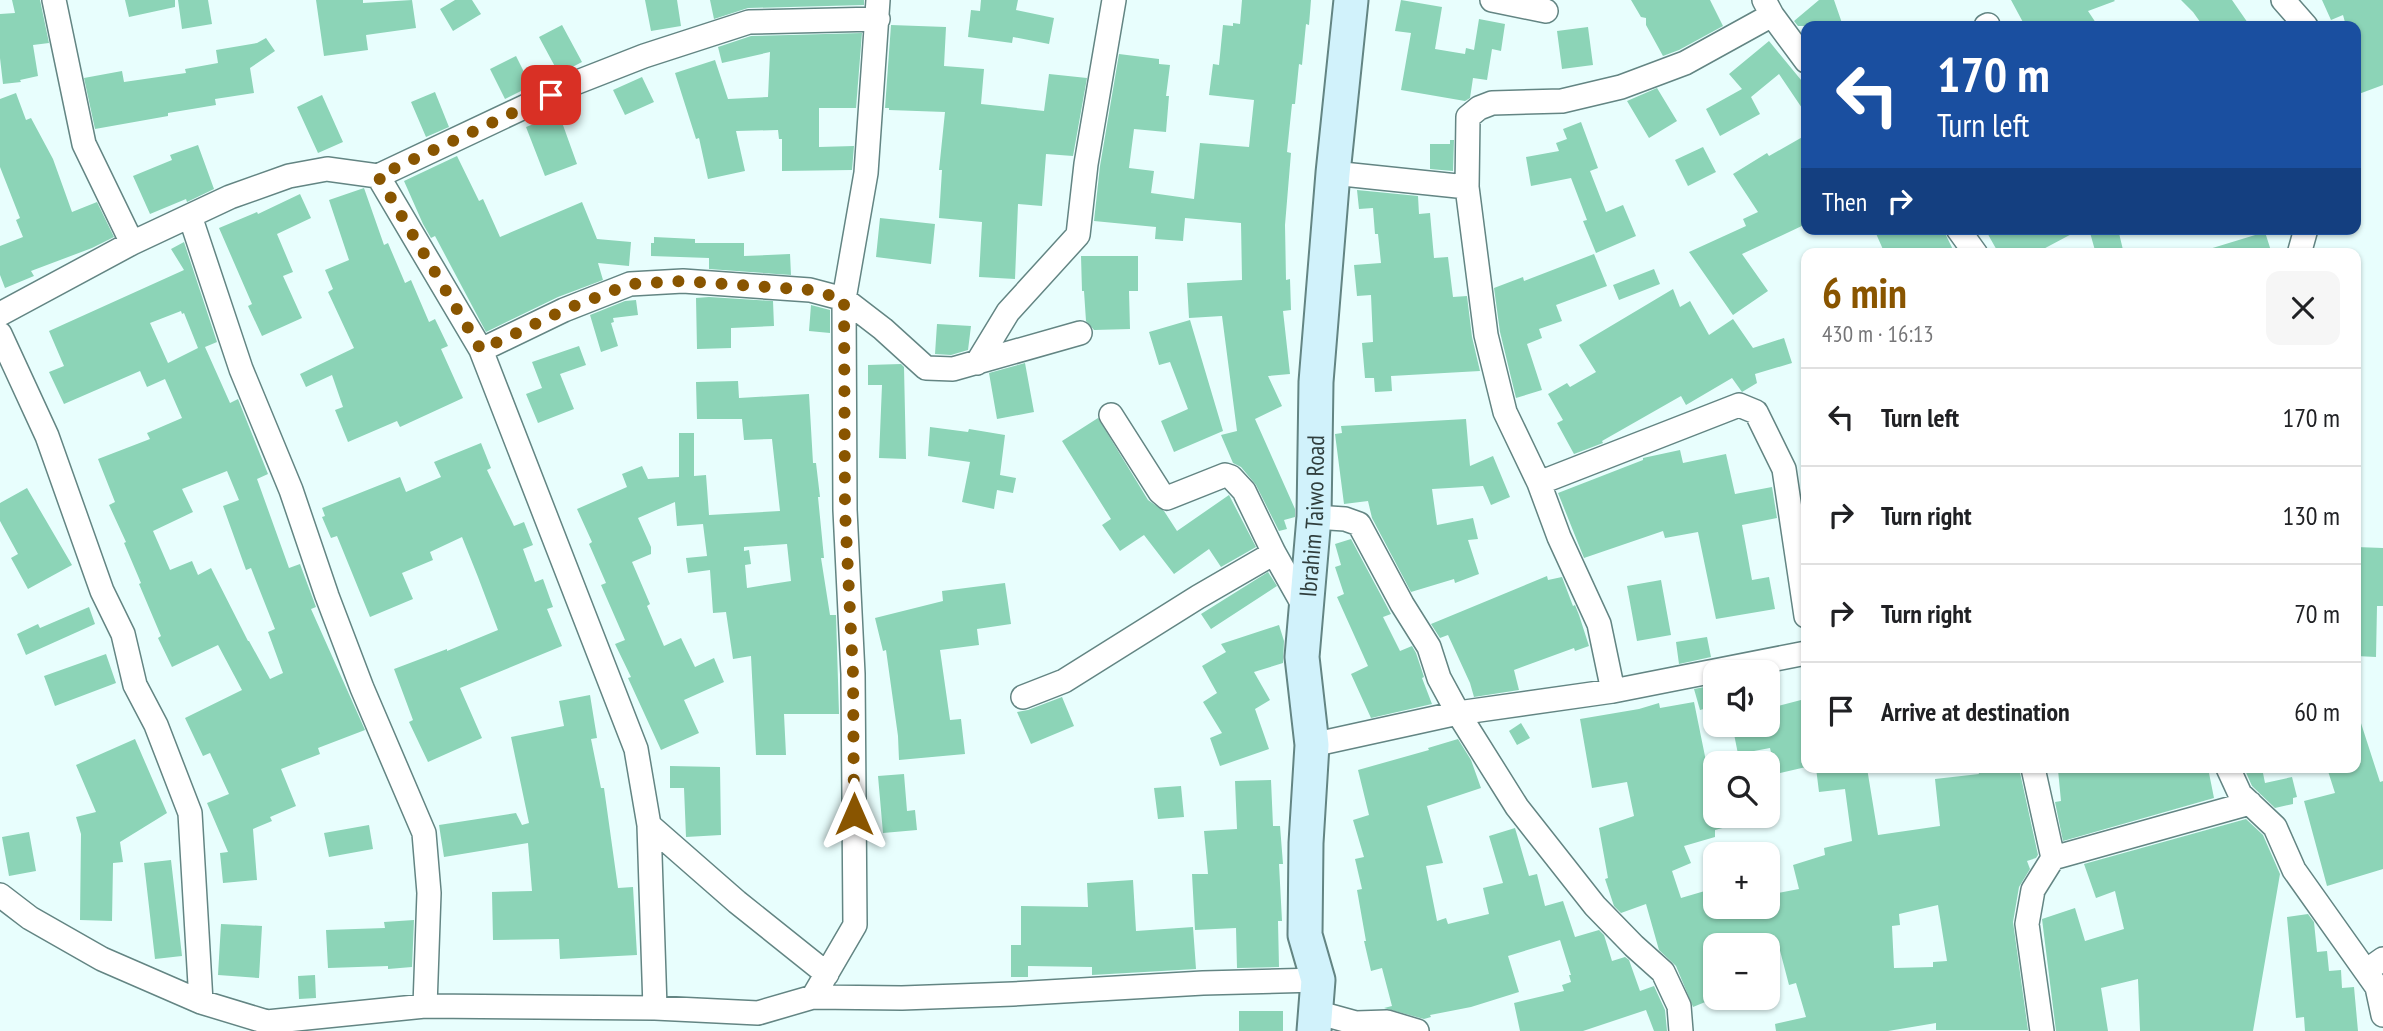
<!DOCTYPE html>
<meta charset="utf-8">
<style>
body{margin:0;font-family:"PT Sans Narrow",sans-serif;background:#f6f6f6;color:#202124;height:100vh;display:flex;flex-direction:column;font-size:26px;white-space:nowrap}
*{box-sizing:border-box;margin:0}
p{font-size:23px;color:#757577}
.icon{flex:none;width:38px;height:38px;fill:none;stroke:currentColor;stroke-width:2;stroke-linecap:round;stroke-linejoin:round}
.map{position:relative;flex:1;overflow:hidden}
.panel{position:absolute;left:1801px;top:248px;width:560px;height:525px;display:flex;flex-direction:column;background:#fff;border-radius:14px;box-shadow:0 2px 5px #0004}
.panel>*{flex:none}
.top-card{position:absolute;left:1801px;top:21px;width:560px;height:214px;border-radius:14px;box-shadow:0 2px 5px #0004;background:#1a4fa0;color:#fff;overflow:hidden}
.tools{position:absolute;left:1703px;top:660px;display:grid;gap:14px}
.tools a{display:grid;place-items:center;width:77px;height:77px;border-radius:14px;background:#fff;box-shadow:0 2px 5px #0004;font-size:35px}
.pin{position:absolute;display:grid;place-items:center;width:60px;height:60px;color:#fff;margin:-30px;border-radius:14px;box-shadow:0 4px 10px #0006}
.me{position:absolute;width:77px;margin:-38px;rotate:0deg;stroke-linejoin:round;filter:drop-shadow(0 0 5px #0008)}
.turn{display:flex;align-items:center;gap:24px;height:147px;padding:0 21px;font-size:32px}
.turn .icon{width:91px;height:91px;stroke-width:2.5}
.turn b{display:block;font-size:49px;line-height:60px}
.then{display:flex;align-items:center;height:66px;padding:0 21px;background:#0003;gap:14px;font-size:26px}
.round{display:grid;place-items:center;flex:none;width:74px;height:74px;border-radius:14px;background:#f6f6f6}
.headline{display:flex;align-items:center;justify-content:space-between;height:119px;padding:0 21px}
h1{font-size:42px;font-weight:600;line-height:52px;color:#895500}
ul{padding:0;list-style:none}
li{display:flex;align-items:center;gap:21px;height:98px;padding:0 21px;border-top:2px solid #e0e0e0}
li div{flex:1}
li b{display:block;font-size:26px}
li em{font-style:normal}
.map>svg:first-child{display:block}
</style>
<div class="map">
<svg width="2383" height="1031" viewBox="0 0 2383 1031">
<rect width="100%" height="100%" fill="#e8fefd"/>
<path fill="#8cd4b7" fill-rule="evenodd" d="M12 0H40L49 43 33 45 38 76 20 80 21 82 3 84 0 58V14L15 13Z
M125 0H175V7L129 17Z
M178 0H208L212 24 182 29Z
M316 0H363V3L412 0 416 28 366 35 368 50 324 56Z
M455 0H472L481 14 453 31 440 9Z
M645 0H677L681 26 651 31Z
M710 0H864V5L748 8 714 19Z
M981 0H1018L1016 10 1054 18 1049 44 1013 37 1012 43 968 37 971 10 980 11Z
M1242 0H1311L1309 25 1306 24 1302 65 1299 64 1295 104H1292L1287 152 1291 153 1285 225 1286 280 1290 279 1291 310 1283 311 1290 374 1268 376 1282 406 1255 419 1295 509V517L1284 520 1287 529 1279 531 1256 485 1241 467 1233 463 1221 435 1237 431 1222 316 1189 318 1187 283 1242 280 1241 223 1185 218 1183 241 1155 239 1156 227 1094 221 1100 166 1119 54 1159 59V64L1170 65 1166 96H1169L1166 132 1134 129 1129 168 1154 171 1151 193 1194 199 1200 143 1249 147 1254 100 1209 95 1213 64 1219 65 1223 25 1233 26V23L1240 24Z
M1401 0 1442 7 1435 49 1465 54 1466 48 1474 50 1479 19 1505 24 1501 51 1492 49 1487 80 1473 78 1470 98 1465 101 1401 90 1411 33 1395 31Z
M1631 0H1710L1723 26 1679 50 1663 56 1646 25V18L1641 17Z
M1819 0H1834L1843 26H1798L1794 21Z
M2011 0H2114L2115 1 2088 11 2098 26H2025Z
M2181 0H2232L2250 26H2203L2193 12Z
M2322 0H2383V85L2356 95V26H2346L2343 15 2331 20Z
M562 25 582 62 559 74 539 37Z
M891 25 946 27 944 66 984 69 981 104 1044 111 1049 74 1087 78 1073 156 1046 154 1042 206 1018 204 1015 279 979 277 982 222 939 218 942 170H939L945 112 889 110V108H885Z
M1588 27 1593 65 1562 69 1557 31Z
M862 33 856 108H819V147L854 146 852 170 782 171V139H779L778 130 736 131 745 171 708 179 699 138 696 139 675 73 715 60 728 99 768 97 770 52 722 63 718 47 751 36Z
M266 38 275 51 250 68 254 93 215 99 216 105 168 113V116L95 129 84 78 122 71 124 82 186 73 185 69 218 63 216 50 257 43Z
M1769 41 1806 86V114L1779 74 1751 97 1760 114 1720 136 1706 109 1742 89 1729 74Z
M516 56 531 86 505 99 490 69Z
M642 77 654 102 625 115 613 90Z
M1657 88 1677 121 1649 138 1627 101Z
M435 92 449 127 426 137 411 102Z
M16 93 26 120 31 118 53 159 72 212 97 202 114 237 92 248 31 271 34 276 5 288 0 275V246L23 237 16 220 20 218 0 167V99Z
M322 95 343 142 318 153 297 107Z
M559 114 577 164 545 176 526 127Z
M1581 122 1598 168 1590 171 1606 212 1623 205 1636 236 1596 253 1583 221 1587 220 1571 178 1531 186 1526 157 1559 151 1556 143 1567 139 1563 129Z
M1806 135V224L1742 254 1768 291 1733 315 1689 252 1746 226 1743 219 1758 212 1733 174 1767 153 1769 156Z
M1450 140H1454L1453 171 1430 169V144H1450Z
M198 145 214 189 187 202 186 199 150 214 133 176 172 160 170 155Z
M1703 147 1716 172 1688 186 1675 160Z
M457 156 479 201 483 199 500 237 582 202 597 239 631 242 629 266 598 263 603 280 558 297 486 332 435 236 431 238 423 224 404 181Z
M364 188 384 245 388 243 405 283 411 280 429 322 435 319 448 346 441 349 463 398 400 427 397 421 348 442 335 410 343 407 332 375 306 387 300 374 354 348 328 292 333 289 325 270 349 260 329 200Z
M1357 190 1418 196 1419 214 1430 213 1434 258 1448 257 1453 297 1467 296 1472 337 1480 371 1391 376 1392 391 1375 392 1374 378H1365L1362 343 1373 342 1371 295 1357 296 1354 265 1381 263 1378 234H1375L1373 208 1359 209Z
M300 194 311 218 277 234 293 272 283 276 302 318 262 336 248 306 252 304 219 228 257 212 258 214Z
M880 218 935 224 931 264 876 257Z
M1874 229H1943L1955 254H1885Z
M1985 229H2081L2034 254H1999Z
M2089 229H2118L2124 254H2096Z
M2265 232 2272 254H2207L2206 250Z
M654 237 695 239V243H744V256L790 254 791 275 709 269V258L651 256V243H654Z
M184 242 217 342 205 347 230 403 238 399 268 474 257 479 289 568 300 564 316 607 311 609 365 730 318 748 320 754 281 769 296 806 270 817 272 821 253 829 257 880 223 883 220 853 228 852 207 803 229 794 210 753 203 756 185 718 242 690 218 645 172 667 158 638 161 636 139 584 141 583 124 543 126 542 109 505 115 502 98 459 150 439 147 433 182 418 165 379 147 387 140 371 64 404 49 372 64 366 49 331 184 270 171 249ZM181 311 182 314 184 313 198 348 168 363 150 323ZM227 471 239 500 223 506 246 570 251 568 275 629 268 632 283 673 270 679 249 641H248L211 568 198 575 192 561 170 570 153 531 193 512 182 489Z
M1594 254 1607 286 1556 305 1562 321 1539 329 1542 338 1527 344 1542 390 1516 398 1500 332 1494 288 1523 277 1524 281Z
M1081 256H1138V291H1129L1130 329 1094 330 1086 321 1084 291H1082Z
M1654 269 1660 284 1619 300 1613 285Z
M1673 289 1680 307 1690 301 1709 335 1733 319 1753 348 1784 338 1792 363 1755 374 1757 383 1742 392 1732 378 1686 405 1681 396 1602 441 1603 443 1574 454 1557 423 1563 420 1548 394 1567 383 1570 387 1596 372 1579 345Z
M709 297 773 301 774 326 731 328V348L697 349 696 298Z
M636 300 638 315 613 318 614 322 611 323 618 346 601 352 590 315 625 301Z
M811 305 830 310V333L809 331Z
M1190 320 1223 431 1174 452 1161 421 1188 409 1170 362 1159 365 1149 332Z
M937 324 971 326 968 350 951 355 935 354Z
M579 346 586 365 560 374 574 409 538 423 526 394 542 388 532 362Z
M1025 363 1034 412 997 419 989 373Z
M901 364 904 367 906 459 879 458 882 385H868V365Z
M738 381 739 398 809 394 813 463H816L820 497H818L824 558H821L830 615H836L839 714H784L786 755H756L751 656 733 659 726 612 713 613 710 570 688 573 686 558 707 556 703 524 677 526 675 502 638 518 651 547V554L632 562 650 604 647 606 664 646 681 638 695 667 714 658 724 682 684 700 699 733 661 750 628 678 631 677 615 644 625 640 601 585 606 583 589 544 592 542 577 509 627 487 622 474 642 466 648 479 679 477V433H694V476L706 475 709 515 780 511 772 439 744 440 742 419H697L696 382ZM787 544 791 581 747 588 745 565 751 564 749 550 744 551V547Z
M1098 418 1148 500 1164 511 1177 531 1229 495 1256 547 1221 567 1209 549 1174 574 1144 535 1120 551 1102 525 1111 519 1062 441Z
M1466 419 1470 466 1493 456 1510 497 1491 505 1483 486 1432 489 1437 525 1473 518 1478 539 1468 540 1479 574 1455 583 1454 579 1411 592 1372 518 1368 501 1344 504 1335 434 1342 433 1341 426Z
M930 427 968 432 969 429 1005 435 1000 475 1016 478 1013 493 997 490 994 509 962 502 970 462 928 456Z
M481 443 491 468 487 470 514 526 524 522 533 545 523 549 535 582 543 579 553 607 547 609 562 646 460 688 482 738 428 762 409 722 413 720 394 669 447 649V651L498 630 478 577 462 537 430 552 433 560 402 573 413 599 370 617 337 536 331 538 322 517 325 516 322 508 400 477 406 492 441 477 434 462Z
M1680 450 1683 463 1726 454 1735 494 1772 487 1777 518 1742 525 1752 580 1769 577 1775 609 1716 619 1698 532 1665 538 1663 531 1584 558 1558 493 1643 460V458Z
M27 488 72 565 28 589 11 558 18 554 0 521V503Z
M1351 539 1391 614 1383 617 1400 651 1412 646 1416 653 1424 677 1422 678 1432 704 1371 718 1351 674 1368 666 1337 597 1344 594 1335 567 1341 565 1335 544Z
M2356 547 2383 548V606H2377L2376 657 2356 656Z
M1268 572 1277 586 1211 629 1201 614Z
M1547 576 1548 580 1562 577 1573 606 1575 605 1579 615 1589 646 1575 651 1574 648 1514 670 1519 690 1474 697 1470 683 1448 635 1440 638 1431 624Z
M1661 580 1671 635 1637 641 1627 586Z
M1005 583 1011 624 977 629 979 645 940 650 950 720 961 719 965 754 899 760 898 736 886 650 883 651 875 618 943 601 942 591Z
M89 607 95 624 26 655 17 634 38 624 40 628Z
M1279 625 1284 641 1283 663 1254 672 1270 700 1255 709 1269 749 1220 766 1210 738 1222 733 1203 702 1217 693 1202 666 1226 652 1221 644Z
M1707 637 1711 657 1679 664 1676 642Z
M106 654 116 683 55 706 44 676Z
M1715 685V706L1700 710 1694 689Z
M590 695 597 738 591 739 601 788H604L618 888 633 887 637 955 560 959 559 939 493 940 492 892 532 891 528 843 444 857 439 825 516 813 522 825 529 823 511 737 564 726 559 701Z
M1062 697 1074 726 1031 744 1017 712 1028 710Z
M1801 700 1806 718V767L1776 774 1770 748 1738 754 1732 724H1774L1770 708Z
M1694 702 1709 776 1715 774V816H1749V821L1715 830V837L1684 846 1691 863 1672 871 1681 898 1715 888V906H1770L1768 895 1799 889 1793 865 1825 855 1824 848 1852 841 1845 789 1819 792 1816 768H1867L1878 835 1940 826 1935 779 1979 774 1977 768H2019L2038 855 2036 858 2027 861 2030 869 2019 887 2013 922 2028 1030H1936V1023L1888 1031H1776L1775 1024 1806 1017 1796 983 1789 985 1778 943 1771 945H1715V998L1693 1007 1676 966 1659 950 1646 904 1621 913 1614 906 1605 879 1608 878 1599 828 1634 816 1627 782 1592 788 1580 719 1639 709 1659 703 1660 708ZM1938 905 1947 961 1933 962V967L1894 968 1892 926 1900 925 1899 914Z
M2356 717H2359L2380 782 2383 781V869L2327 886 2304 801 2335 793 2327 768H2356Z
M1521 723 1530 738 1517 745 1509 731Z
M135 739 167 813 120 842 123 862 113 863 112 921 80 920 81 834 76 817 96 812 76 765Z
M1458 739 1471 760 1481 788 1427 806 1443 863 1426 866 1437 921 1446 918 1448 924 1489 914 1483 888 1503 883 1489 836 1515 828 1529 876 1537 874 1545 906 1563 901 1575 937 1599 930 1604 935 1612 961 1625 957 1629 960 1640 991 1654 986 1665 1010 1667 1031H1654L1646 1010 1583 1031H1520L1514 1003 1564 991 1562 985 1571 982 1569 975H1571L1560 940 1508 956 1519 992 1471 1007 1430 1015 1431 1017 1424 1019 1384 1008 1392 1006 1382 968 1371 971 1364 941H1366L1357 890 1362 889 1355 859 1364 857 1353 820 1369 815 1358 770 1429 750 1428 748Z
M670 766 720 767 721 835 686 837 684 788H670Z
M2074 768H2208L2214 798 2063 841 2055 802 2061 801 2058 770Z
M2244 768H2262L2265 783 2292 777 2297 797 2293 798V804L2275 808 2252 786Z
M904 774 907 811 915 810 917 830 883 833 878 776Z
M1271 780 1273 826H1280L1283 864H1279L1282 921H1278L1279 967 1237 968 1236 928 1195 930 1192 874H1208L1204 831 1237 829 1235 781Z
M1181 786 1184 817 1158 819 1154 788Z
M2246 819 2263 835 2280 874 2253 1031H2140L2138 979 2101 988 2108 1031H2056L2042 919 2075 908 2085 941 2124 929 2115 891 2096 898 2084 864Z
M369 825 373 849 329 857 324 833Z
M29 832 36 871 9 876 2 837Z
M171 860 182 956 155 959 144 863Z
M1133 880 1136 931 1193 927 1196 969 1092 975V967L1028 966V977H1011V945H1021V906L1088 907 1087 883Z
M2308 914 2314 922 2317 952 2327 951 2329 971 2341 970 2342 988 2354 987 2358 1031H2305L2304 1017 2296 1018 2287 917Z
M414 920 412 967 388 969V966L328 968 326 930 385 928 384 922Z
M221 924 262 926 259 978 218 975Z
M315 975 316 998 299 999 298 976Z
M1239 1011H1283V1031H1239Z"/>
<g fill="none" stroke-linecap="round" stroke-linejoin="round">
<defs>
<path id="street" d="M54 0 84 144 132 243
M1492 0 1546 11
M1764 0 1772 15 1806 61
M2283 0 2306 26
M1986 26 1988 25
M1333 173 1467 187 1486 335 1505 412 1539 483 1559 537 1599 624 1613 691
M378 176 481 350 636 749 649 825 655 1008
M1467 187 1468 117 1479 108 1492 103 1562 101 1621 87 1685 63 1772 15
M190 216 241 369 291 490 327 596 362 688 424 833 429 893 425 1006
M1958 229 1976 254
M2299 254 2306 229
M0 314 132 243 230 197 289 176 327 169 378 176 575 83 644 56 749 22 878 19
M0 334 47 436 102 591 123 634 135 685 156 725 190 813 201 1002
M481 350 564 310 630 284 683 281 810 290 844 299 883 329 926 368 953 369 1080 333
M977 363 1008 312 1078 235 1086 164 1114 0
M1111 415 1160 492 1167 498 1225 475 1231 477 1244 491 1274 553 1305 608
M1539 483 1739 405 1756 412 1784 469 1806 616
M1314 517 1345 519 1359 524 1402 604 1429 647 1439 678 1458 713 1517 807 1595 906 1634 946 1663 972 1679 1006 1681 1031
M1023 697 1064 681 1198 597 1274 553
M1312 745 1458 713 1613 691 1806 653
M2033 768 2053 858
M2228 768 2240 794 2275 827 2294 870 2377 987 2383 1015
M649 825 737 902 827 974
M0 895 30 918 102 959 201 1002 267 1022 425 1006 655 1008 758 1013 813 997 902 998 1013 994 1203 983 1318 980
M2366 971 2383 959
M813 997 855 925 853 674 845 510 844 299 866 173 878 0
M1316 1012 1356 1023 1387 1022 1417 1031
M2042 1031 2027 924 2033 890 2053 858 2250 803"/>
<g id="secondary">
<path id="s1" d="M1314 1031 1318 980 1305 935 1306 843 1312 745 1302 657 1314 517 1316 382 1333 173 1351 0"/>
</g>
</defs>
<use href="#street" stroke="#638583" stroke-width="26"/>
<use href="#secondary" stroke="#638583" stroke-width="37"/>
<use href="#street" stroke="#fff" stroke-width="23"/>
<use href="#secondary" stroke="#d1f2fb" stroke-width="33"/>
</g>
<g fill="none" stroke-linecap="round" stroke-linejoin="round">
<path stroke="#895500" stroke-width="12" stroke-dasharray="0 21.6" d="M551 95 378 176 481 350 564 310 630 284 682 281 810 290 844 299 845 510 853 674 854 814"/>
</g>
<g text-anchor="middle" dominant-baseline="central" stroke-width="6" stroke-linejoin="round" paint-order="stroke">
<g font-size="24" fill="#303e3d" stroke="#e8fefd">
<text stroke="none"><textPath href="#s1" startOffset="518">Ibrahim Taiwo Road</textPath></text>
</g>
</g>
</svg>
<div class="tools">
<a><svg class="icon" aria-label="sound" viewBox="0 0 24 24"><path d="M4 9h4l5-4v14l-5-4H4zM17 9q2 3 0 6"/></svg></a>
<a><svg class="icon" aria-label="search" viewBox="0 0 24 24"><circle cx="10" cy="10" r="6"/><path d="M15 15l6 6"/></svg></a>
<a>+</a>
<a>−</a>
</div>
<div class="pin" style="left:551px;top:95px;background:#d93025"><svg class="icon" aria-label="arrive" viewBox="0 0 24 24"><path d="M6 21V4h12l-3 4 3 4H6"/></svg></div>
<svg class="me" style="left:854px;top:814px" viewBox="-20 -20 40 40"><path d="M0-17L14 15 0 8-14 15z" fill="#895500" stroke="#fff" stroke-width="4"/></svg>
<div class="top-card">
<div class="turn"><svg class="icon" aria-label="left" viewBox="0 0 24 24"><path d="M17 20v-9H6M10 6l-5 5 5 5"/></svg><div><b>170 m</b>Turn left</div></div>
<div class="then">Then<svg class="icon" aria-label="right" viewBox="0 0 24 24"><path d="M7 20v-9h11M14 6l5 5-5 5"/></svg></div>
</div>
<section class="panel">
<div class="headline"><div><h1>6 min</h1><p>430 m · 16:13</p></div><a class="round"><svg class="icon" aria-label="close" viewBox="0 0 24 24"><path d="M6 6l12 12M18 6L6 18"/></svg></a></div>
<ul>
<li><svg class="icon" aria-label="left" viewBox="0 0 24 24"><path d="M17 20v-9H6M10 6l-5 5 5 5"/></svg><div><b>Turn left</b></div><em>170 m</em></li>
<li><svg class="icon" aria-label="right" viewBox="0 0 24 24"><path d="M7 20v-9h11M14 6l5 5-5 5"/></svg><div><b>Turn right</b></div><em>130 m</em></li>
<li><svg class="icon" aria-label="right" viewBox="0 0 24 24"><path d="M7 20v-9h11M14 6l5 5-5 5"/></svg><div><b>Turn right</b></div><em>70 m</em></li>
<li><svg class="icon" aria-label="arrive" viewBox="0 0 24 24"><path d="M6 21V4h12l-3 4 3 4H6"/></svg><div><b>Arrive at destination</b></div><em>60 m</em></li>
</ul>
</section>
</div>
